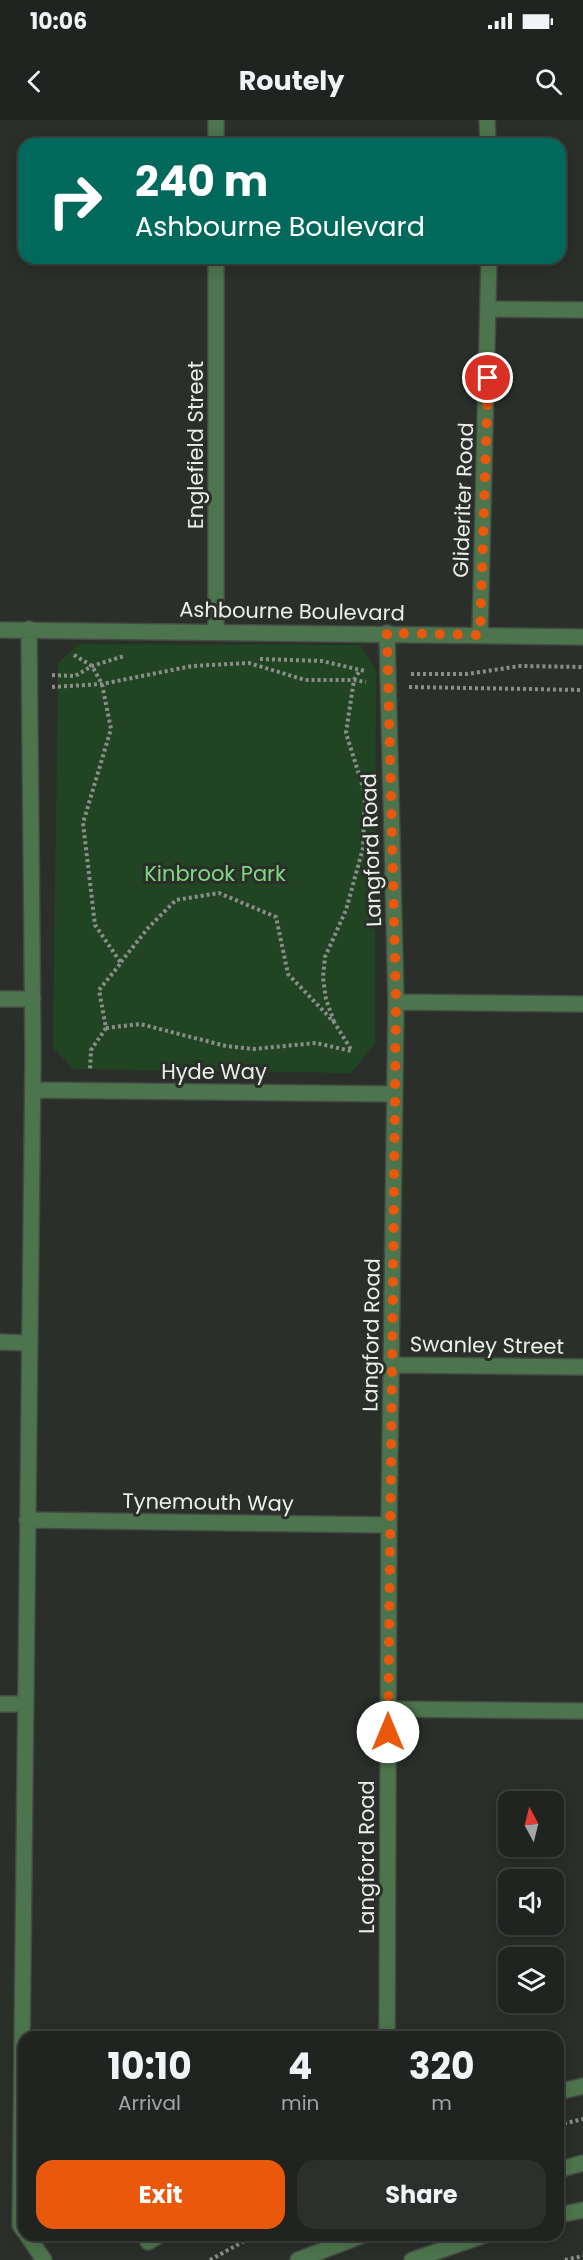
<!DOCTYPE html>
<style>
body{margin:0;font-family:Poppins,sans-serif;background:#2d2f2d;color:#f1f3f6;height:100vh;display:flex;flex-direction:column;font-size:22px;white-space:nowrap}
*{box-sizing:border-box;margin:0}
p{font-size:20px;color:#a2a4a5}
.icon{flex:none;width:33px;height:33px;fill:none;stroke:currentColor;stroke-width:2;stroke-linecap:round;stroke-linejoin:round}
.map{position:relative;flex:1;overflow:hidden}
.details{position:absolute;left:18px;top:1911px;width:546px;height:210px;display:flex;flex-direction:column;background:#202320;border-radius:18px;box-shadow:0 3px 15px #0003,0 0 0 2px #3d403e}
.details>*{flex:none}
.hud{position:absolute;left:18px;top:18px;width:548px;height:126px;border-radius:18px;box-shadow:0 3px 15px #0003,0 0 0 2px #3d403e;background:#00695c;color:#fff;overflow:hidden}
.needle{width:39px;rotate:353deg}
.fabs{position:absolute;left:498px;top:1671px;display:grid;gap:12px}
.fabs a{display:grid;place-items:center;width:66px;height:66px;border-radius:12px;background:#202320;box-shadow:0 3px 15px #0003,0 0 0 2px #3d403e;font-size:30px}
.pin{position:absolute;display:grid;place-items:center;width:51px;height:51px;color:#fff;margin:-26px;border:3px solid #fff;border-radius:50%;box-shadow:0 2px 6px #0007}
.me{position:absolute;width:66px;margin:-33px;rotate:0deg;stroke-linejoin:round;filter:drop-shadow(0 0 4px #0008)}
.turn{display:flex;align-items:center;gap:21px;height:126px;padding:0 18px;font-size:27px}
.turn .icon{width:78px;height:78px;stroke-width:2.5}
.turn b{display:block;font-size:42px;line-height:51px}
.eta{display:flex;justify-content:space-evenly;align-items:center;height:102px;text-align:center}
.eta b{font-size:36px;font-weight:700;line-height:42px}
.button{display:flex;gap:12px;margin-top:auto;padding:12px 18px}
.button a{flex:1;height:69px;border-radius:18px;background:#ea580c;color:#fff;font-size:24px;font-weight:700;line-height:69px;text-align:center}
.button a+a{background:#2d2f2d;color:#f1f3f6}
.status{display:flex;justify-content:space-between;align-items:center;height:42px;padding:0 30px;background:#202320;direction:ltr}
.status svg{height:16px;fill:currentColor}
header{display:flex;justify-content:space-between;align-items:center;height:78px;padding:0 18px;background:#202320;font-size:27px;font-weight:700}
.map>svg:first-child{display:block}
</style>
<div class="status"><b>10:06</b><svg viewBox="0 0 49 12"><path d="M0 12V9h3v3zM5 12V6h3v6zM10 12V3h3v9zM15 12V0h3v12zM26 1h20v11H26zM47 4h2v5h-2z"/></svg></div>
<header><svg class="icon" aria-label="back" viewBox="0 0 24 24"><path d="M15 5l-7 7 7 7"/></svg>Routely<svg class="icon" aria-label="search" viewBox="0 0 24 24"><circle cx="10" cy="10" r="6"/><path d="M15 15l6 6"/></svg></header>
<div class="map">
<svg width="583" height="2140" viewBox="0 0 583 2140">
<rect width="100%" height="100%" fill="#2a2f2a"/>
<path fill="#214422" d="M79 524 360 525 376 550 375 923 351 953 74 949 53 928 58 543Z"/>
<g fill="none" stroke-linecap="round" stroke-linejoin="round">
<defs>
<path id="minor" d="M487 0 488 24
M216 24V0
M490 189 583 190
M0 510 583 517
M216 511V138
M480 515 489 138
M0 879H33
M396 882 583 884
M33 970 395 974
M0 1222 29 1223
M392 1245 583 1247
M27 1400 389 1405
M0 1584H25
M388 1589 583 1591
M387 1917 389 1405 396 882 387 513
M558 1972 583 1966
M558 2050 583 2043
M558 2095 583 2090
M24 2111 20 2105 33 937 29 509
M27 2115 44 2140
M148 2122 160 2115
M298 2140 363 2115
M412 2140 485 2115"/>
</defs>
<use href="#minor" stroke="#454a45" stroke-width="18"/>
<path stroke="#8a8e8a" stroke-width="4" stroke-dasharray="3 3" stroke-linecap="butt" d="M74 535 92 546 102 564 111 609 83 703 95 805 121 843 99 870 106 908 91 930 90 949
M260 539 322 541 365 551
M411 554H467L520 546 583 547
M52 555 75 556 92 546 124 536
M52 567 102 564 192 546 249 543 305 560H354L366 562
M409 567 583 570
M121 842 148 808 176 780 219 773 276 797 288 854 334 902 352 931
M334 902 326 879 323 858 325 837 346 790 363 728 365 674 346 613 354 560 360 550
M106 908 140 904 226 926 253 929 316 923 351 931
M558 2005 583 1999
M210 2140 255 2115
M565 2140 583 2136"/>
<use href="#minor" stroke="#4d754d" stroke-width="15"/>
</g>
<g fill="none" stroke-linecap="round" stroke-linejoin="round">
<path stroke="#ea580c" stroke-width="10" stroke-dasharray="0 18" d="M388 1612 396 882 387 513 480 515 488 258"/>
</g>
<g text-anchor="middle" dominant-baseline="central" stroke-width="6" stroke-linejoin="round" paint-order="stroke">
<g font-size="21" fill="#ebeeeb" stroke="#2a2f2a">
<text transform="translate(195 325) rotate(-90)">Englefield Street</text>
<text transform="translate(463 380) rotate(-88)">Glideriter Road</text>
<text transform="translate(292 491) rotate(1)">Ashbourne Boulevard</text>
<text transform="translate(371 730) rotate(-92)">Langford Road</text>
<text x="214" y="951">Hyde Way</text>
<text transform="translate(371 1215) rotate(-89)">Langford Road</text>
<text transform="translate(487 1225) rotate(1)">Swanley Street</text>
<text transform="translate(208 1382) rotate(1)">Tynemouth Way</text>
<text transform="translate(366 1737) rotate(-90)">Langford Road</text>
</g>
<g font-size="21" fill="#81d684" stroke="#2a2f2a">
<text x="215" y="753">Kinbrook Park</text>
</g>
</g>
</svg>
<div class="fabs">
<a><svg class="needle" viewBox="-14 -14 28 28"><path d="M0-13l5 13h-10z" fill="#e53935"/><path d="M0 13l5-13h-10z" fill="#a2a4a5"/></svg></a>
<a><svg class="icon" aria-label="sound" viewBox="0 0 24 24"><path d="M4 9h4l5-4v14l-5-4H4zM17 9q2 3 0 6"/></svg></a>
<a><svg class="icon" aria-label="layers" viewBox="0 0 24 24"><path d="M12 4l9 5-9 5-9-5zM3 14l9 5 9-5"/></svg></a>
</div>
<div class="pin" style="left:488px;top:258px;background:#d93025"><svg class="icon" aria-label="arrive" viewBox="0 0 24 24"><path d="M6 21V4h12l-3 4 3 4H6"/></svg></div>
<svg class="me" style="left:388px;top:1612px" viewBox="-20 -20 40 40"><circle r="19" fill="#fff"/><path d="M0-13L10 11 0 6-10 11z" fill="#ea580c"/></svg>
<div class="hud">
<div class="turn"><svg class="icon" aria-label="right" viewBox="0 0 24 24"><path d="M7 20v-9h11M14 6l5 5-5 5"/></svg><div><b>240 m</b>Ashbourne Boulevard</div></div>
</div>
<section class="details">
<div class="eta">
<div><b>10:10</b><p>Arrival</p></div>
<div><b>4</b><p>min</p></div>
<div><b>320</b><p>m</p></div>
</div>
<div class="button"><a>Exit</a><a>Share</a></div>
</section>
</div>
